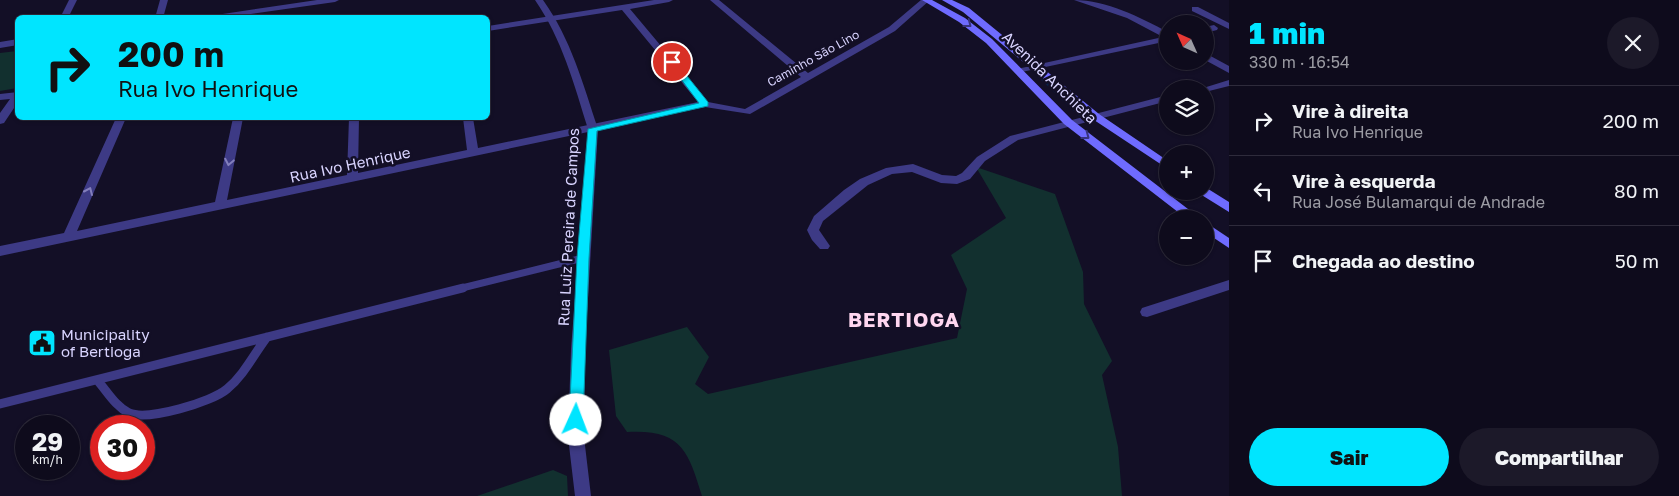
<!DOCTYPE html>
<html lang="pt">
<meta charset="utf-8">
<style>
body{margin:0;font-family:"Golos Text",sans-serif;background:#1c1929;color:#f1f3f6;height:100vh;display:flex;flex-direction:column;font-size:19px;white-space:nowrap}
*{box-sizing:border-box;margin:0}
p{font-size:16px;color:#9b9ba3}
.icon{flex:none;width:28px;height:28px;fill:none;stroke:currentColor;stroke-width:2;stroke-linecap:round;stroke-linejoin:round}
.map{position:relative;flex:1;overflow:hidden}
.sheet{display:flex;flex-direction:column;background:#0e0b1c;width:450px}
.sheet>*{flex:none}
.guide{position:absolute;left:15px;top:15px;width:475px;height:105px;border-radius:8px;box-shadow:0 1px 4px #0004,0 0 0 1px #2e2b3b;background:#00e5ff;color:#111;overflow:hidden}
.needle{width:32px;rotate:315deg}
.controls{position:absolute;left:1159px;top:15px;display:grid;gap:10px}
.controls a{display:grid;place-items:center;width:55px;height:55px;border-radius:50%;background:#0e0b1c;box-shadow:0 1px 4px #0004,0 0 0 1px #2e2b3b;font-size:25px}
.speed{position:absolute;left:15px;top:415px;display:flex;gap:10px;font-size:25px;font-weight:700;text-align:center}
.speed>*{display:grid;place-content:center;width:65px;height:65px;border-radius:50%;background:#0e0b1c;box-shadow:0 1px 4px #0004,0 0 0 1px #2e2b3b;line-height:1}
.speed small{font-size:12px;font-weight:400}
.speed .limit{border:8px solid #d22;background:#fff;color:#111}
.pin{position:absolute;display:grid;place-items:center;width:42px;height:42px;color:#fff;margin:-21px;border:2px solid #fff;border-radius:50%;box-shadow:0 1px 5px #0007}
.me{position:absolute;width:55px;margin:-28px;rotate:2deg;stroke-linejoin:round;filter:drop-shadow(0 0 4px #0008)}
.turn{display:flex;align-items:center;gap:18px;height:105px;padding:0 20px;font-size:22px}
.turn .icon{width:65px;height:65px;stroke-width:2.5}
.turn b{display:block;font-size:35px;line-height:42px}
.round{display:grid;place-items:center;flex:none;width:52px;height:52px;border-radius:26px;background:#1c1929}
.overview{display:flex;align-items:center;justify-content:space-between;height:85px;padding:0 20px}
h1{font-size:30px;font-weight:800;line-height:38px;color:#00e5ff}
.button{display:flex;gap:10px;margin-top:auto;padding:10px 20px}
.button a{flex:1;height:58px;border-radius:30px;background:#00e5ff;color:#111;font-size:20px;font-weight:800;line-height:58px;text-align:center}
.button a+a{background:#1c1929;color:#f1f3f6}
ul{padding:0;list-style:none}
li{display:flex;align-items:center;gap:15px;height:70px;padding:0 20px;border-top:1px solid #2e2b3b}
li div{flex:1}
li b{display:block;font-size:19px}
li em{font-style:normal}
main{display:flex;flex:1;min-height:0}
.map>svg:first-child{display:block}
</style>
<main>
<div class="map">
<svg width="1229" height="496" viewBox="0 0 1229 496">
<rect width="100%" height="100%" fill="#130f26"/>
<path fill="#12302f" d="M17 51V88L0 91V53Z
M976 167 1055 194 1083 272 1084 304 1112 361 1102 375 1118 447 1122 496H702C688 450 681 429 627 432L616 416 609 350 687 327 709 357 695 384 708 394 957 338 967 289 951 255 1006 218Z
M553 470 567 476 568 496H477Z"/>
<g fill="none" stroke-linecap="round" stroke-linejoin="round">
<path stroke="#0a1f44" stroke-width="2.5" d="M1039 76 1080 115"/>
<path stroke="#3d3a85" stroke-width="7" d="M458 289 583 258"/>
<path stroke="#3d3a85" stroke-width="9" d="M97 380C107 391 115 406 129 413 148 421 212 402 227 389 244 375 254 354 267 337
M0 404 463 288"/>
<path fill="#3d3a85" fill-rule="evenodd" d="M69 0H77L68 18H60Z
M160 0H168L163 18H155Z
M317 0H339L335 2 223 18H196Z
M654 0H673L669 2 630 9 708 102 745 109 801 77 710 0H719L808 73 889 27 921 0H930L895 31 750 114 705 107 598 129 585 349 584 437 591 496H575L568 437 571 349 588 132 0 256V246L64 233 116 118H126L77 231 215 202 233 118H243L227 200 347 175 349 118H359L358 173 467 150 463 118H473L478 148 698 102 622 10 488 31V26Z
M1074 0C1107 0 1139 17 1168 32V41L1017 73V69L1163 37 1127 18Z
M1192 7H1198L1229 23V29L1192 11Z
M1214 25 1218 28 1217 30 1205 33V27Z
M18 39V45L0 48V42Z
M1205 53 1229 66V73L1205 60Z
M1229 80V86L1205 92V89H1200Z
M18 92V102L4 123 0 124V113L10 99 0 100V94Z
M1168 95V101L1018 140 985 161 970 179 957 184 941 183 912 172 892 174 868 185 823 221 819 230 830 246 828 249H820L812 240 807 230 814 216 844 190 860 179 886 168 913 164 942 175 956 176 962 173 977 157 1010 136Z
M1229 280V290L1147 317 1142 316 1140 312 1142 308Z"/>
<path fill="#3d3a85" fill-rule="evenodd" d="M535 0H543C571 39 583 84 598 129L597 131H589L588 129C574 84 562 39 535 0Z"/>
<path fill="#6f6bff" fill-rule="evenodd" d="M922 0H932L965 18 992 39 1072 120 1201 219H1187L1064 124 986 43 959 22Z
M942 0H952L969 8 1099 114 1168 161V169L1091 118 963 12Z
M1205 187 1229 202V212L1200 194 1198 191H1205Z
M1205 222 1229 238V248L1205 232Z"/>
</g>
<defs><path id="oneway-chevron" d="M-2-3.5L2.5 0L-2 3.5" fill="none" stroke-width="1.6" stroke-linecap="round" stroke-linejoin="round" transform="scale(1.25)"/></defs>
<g stroke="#38347d">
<use href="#oneway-chevron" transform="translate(968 24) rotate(38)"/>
<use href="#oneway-chevron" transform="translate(1086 136) rotate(37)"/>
</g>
<g stroke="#837fbc">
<use href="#oneway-chevron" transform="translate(229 162) rotate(101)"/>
<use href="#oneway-chevron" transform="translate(89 191) rotate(-66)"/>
</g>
<path fill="#00e5ff" stroke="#0095a6" d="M672 60 675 61 708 102V106L597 131 589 258 583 420 581 424 576 426 571 424 569 420 577 258 588 129 699 103 668 62Z"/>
<defs>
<symbol id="civic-square" viewBox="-11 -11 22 22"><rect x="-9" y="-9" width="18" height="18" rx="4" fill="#00e5ff" stroke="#130f26"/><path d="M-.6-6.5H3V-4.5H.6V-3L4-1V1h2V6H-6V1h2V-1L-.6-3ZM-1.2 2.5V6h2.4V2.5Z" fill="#111"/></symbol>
</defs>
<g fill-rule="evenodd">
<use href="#civic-square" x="26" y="327" width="32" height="32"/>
</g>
<g text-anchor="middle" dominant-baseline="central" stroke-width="5" stroke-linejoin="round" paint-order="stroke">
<g font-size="12" fill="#d9d4ff" stroke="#130f26">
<text transform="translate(813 58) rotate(-29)">Caminho São Lino</text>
</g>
<g font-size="15" fill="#d9d4ff" stroke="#130f26">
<text transform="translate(1050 77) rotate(44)">Avenida Anchieta</text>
<text transform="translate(350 164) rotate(-12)">Rua Ivo Henrique</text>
<text transform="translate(568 227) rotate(-87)">Rua Luiz Pereira de Campos</text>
</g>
<g font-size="15" fill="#d9d4ff" stroke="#130f26" text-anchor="start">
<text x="61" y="334">Municipality<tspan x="61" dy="17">of Bertioga</tspan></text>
</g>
<g font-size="20" font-weight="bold" letter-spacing="1" fill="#ffd6f0" stroke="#130f26">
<text x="904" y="319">BERTIOGA</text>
</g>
</g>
</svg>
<div class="controls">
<a><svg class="needle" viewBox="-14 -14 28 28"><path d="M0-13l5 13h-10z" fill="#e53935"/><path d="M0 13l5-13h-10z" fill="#9b9ba3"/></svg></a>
<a><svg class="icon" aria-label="layers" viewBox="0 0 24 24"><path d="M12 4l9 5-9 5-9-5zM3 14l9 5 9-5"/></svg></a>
<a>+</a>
<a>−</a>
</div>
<div class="speed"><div>29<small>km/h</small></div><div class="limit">30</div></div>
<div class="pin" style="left:672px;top:62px;background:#d93025"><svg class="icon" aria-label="arrive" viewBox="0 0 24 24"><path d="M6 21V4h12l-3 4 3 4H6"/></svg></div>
<svg class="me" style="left:576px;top:420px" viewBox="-20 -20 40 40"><circle r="19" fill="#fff"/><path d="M0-13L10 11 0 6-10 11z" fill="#00e5ff"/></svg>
<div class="guide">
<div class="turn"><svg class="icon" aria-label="right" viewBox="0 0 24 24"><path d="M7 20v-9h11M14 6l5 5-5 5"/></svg><div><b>200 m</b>Rua Ivo Henrique</div></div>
</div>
</div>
<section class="sheet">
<div class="overview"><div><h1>1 min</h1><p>330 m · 16:54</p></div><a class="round"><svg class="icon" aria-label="close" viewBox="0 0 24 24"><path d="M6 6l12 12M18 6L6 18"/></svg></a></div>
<ul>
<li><svg class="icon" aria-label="right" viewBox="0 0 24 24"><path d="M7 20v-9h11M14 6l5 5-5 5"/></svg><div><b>Vire à direita</b><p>Rua Ivo Henrique</p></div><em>200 m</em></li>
<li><svg class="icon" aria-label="left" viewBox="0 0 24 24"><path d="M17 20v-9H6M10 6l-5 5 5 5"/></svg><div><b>Vire à esquerda</b><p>Rua José Bulamarqui de Andrade</p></div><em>80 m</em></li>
<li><svg class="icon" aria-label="arrive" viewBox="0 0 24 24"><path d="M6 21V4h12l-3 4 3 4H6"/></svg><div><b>Chegada ao destino</b></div><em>50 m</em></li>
</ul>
<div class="button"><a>Sair</a><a>Compartilhar</a></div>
</section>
</main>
